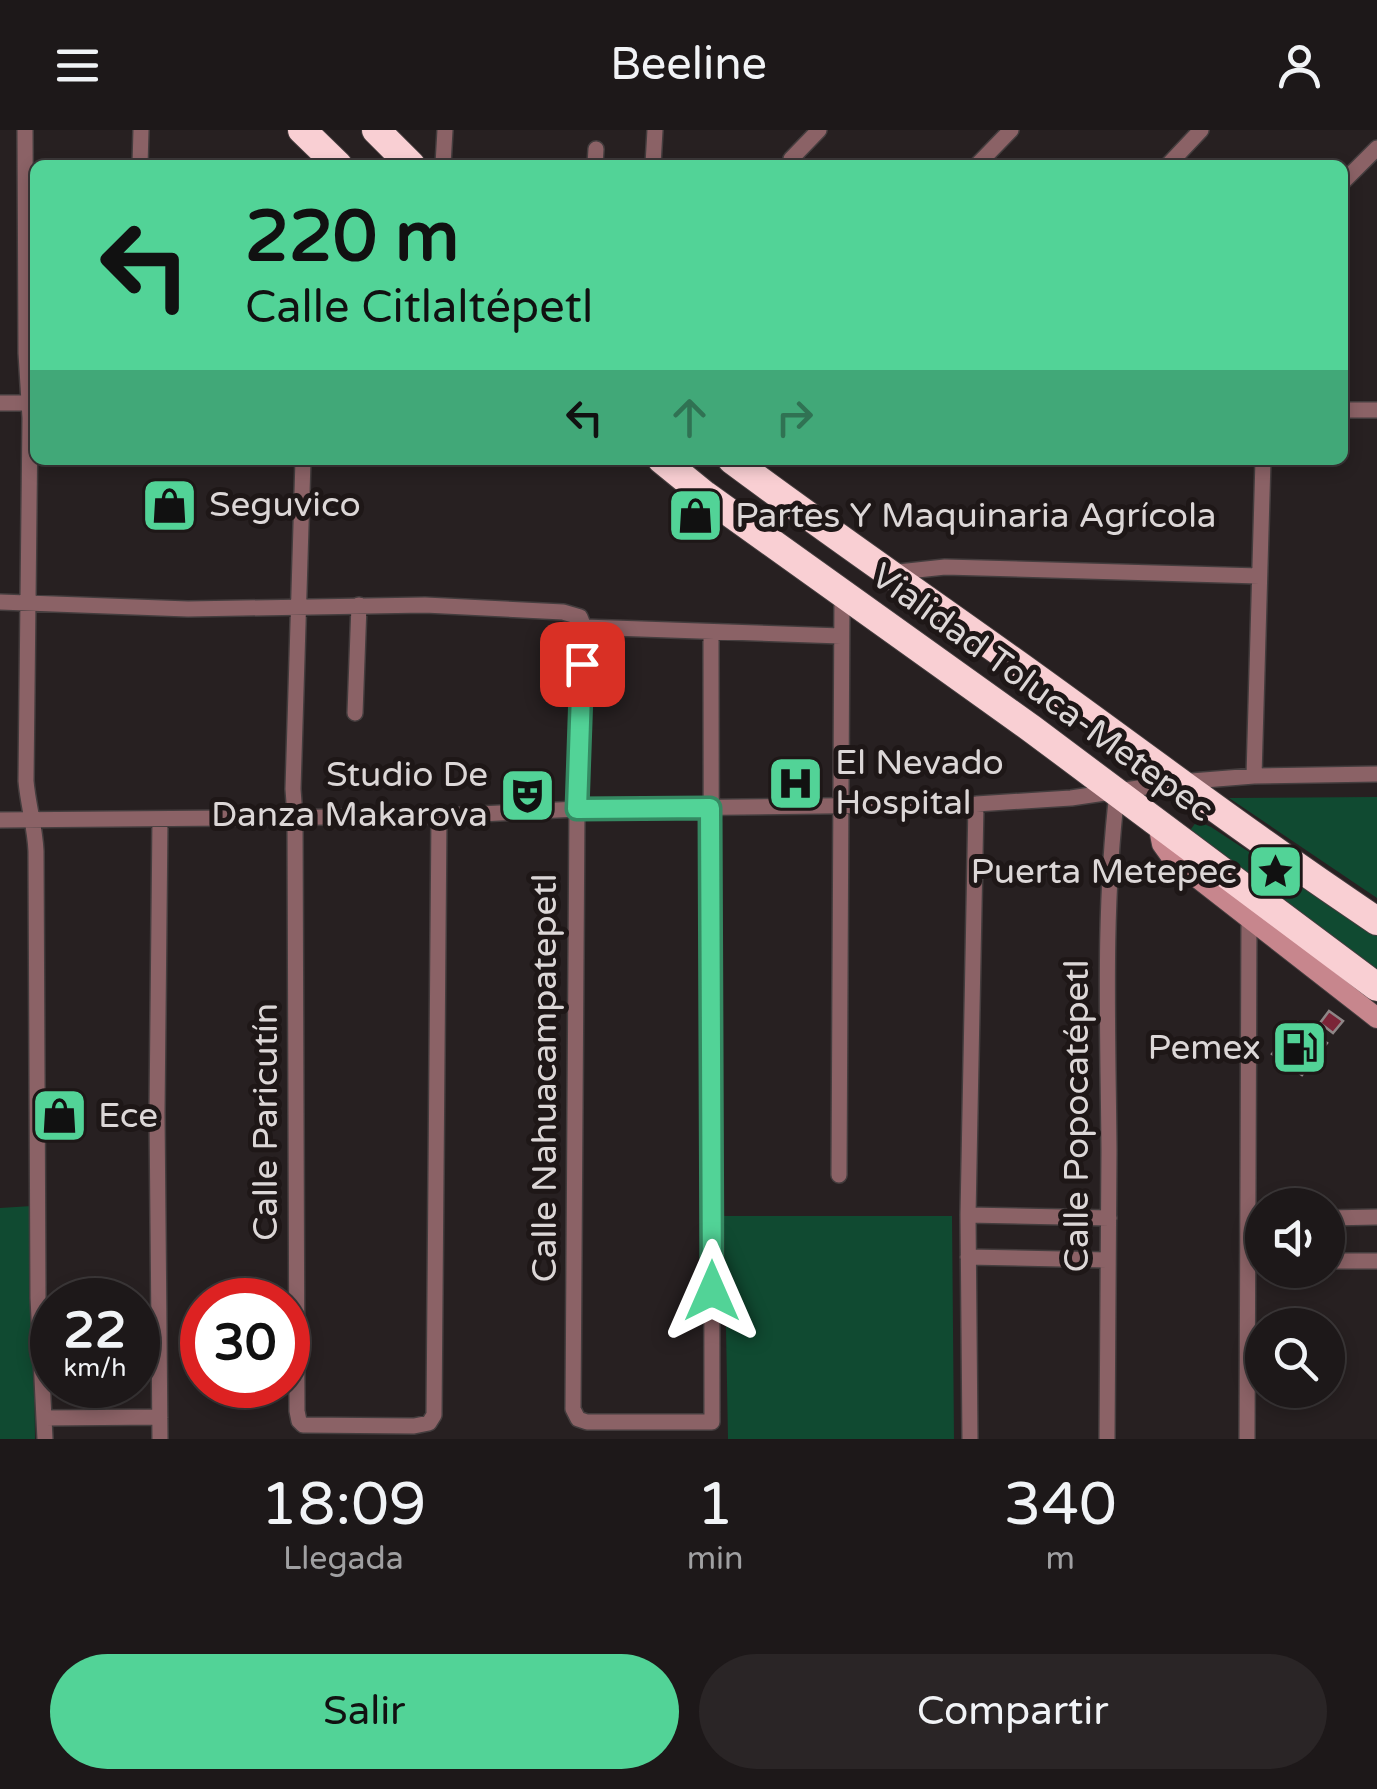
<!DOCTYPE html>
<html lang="es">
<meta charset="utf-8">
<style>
body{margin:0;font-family:"Varela Round",sans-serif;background:#2a2526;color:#f1f3f6;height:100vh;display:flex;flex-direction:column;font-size:38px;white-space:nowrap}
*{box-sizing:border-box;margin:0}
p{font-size:32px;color:#a0a0a2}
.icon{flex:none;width:55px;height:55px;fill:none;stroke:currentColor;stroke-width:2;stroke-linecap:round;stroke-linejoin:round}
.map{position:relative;height:1309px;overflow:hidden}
.details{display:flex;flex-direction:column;background:#1d1819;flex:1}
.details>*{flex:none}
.hud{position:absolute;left:30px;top:30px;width:1318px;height:305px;border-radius:15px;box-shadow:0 5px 15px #0003,0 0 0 2px #3b3738;background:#52d397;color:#111;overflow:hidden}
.tools{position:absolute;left:1245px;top:1058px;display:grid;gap:20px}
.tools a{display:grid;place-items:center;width:100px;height:100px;border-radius:50%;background:#1d1819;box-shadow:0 5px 15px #0003,0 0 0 2px #3b3738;font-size:50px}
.speed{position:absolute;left:30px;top:1148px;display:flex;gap:20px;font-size:50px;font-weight:700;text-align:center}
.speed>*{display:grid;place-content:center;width:130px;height:130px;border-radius:50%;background:#1d1819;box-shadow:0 5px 15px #0003,0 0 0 2px #3b3738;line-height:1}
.speed small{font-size:25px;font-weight:400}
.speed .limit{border:15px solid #d22;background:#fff;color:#111}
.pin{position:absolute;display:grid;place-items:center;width:85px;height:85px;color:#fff;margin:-42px;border-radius:20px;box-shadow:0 5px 15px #0006}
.me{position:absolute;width:110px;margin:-55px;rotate:0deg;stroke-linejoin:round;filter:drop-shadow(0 0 8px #0008)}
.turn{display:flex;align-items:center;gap:35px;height:210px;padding:0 50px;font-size:45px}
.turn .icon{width:130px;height:130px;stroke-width:2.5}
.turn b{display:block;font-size:70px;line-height:85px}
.lanes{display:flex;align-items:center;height:95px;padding:0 50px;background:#0003;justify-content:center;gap:50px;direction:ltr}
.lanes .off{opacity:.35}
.eta{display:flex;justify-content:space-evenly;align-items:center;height:170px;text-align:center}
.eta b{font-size:60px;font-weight:600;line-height:70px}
.cta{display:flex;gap:20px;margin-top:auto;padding:20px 50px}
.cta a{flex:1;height:115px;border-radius:60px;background:#52d397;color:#111;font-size:40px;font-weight:600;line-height:115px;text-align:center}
.cta a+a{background:#2a2526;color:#f1f3f6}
header{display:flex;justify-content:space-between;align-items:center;height:130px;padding:0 50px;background:#1d1819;font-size:45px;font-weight:600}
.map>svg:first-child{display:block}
</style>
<header><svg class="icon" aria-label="menu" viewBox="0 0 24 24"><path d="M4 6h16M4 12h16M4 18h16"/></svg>Beeline<svg class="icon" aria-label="person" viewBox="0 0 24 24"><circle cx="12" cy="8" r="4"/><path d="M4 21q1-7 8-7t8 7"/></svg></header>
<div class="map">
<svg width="1377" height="1309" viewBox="0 0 1377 1309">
<rect width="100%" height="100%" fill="#272021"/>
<path fill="#104a31" d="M1377 667V768L1229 668Z
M1197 691 1211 697 1377 806V848L1196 708 1191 699Z
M32 1076 35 1309H0V1078Z
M724 1086H952L954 1309H728Z"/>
<path fill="#7b2538" stroke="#8e8586" stroke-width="2.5" d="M1329 881 1343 891 1333 903 1320 893Z
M1298 892 1327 913 1302 945 1272 924Z"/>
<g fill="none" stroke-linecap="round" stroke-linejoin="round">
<defs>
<path id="street" d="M25 0 26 223 30 288 26 651C28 675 35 697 36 721L38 1168 45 1309
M791 29 819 0
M140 35 141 0
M443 35 445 0
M595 35 596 19
M653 35 655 0
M977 35 1011 0
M1168 35 1201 0
M1342 53 1377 18
M0 273H35
M1342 280H1377
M303 330 293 659 295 686 297 1281 299 1291 303 1295 414 1296 429 1293 434 1285 439 686
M889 443 945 437 1259 446
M0 472 188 479 425 475 563 482 580 487 584 497 577 679 573 1279 578 1289 587 1292H712L711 503
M584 497 841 506
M355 583 359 475
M1254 646 1263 330
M0 690 439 686 577 679 976 674 1071 668 1179 652 1254 646 1377 644
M839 1045 842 464
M968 1085 1109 1088
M1328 1088 1377 1087
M968 1127 1107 1130
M1328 1131H1377
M44 1288 160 1287
M160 1309 157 983 160 689
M970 1309 968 1085 976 674
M1107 1309C1107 1213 1109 1116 1109 1020 1108 901 1103 781 1117 663
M1247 1309 1249 788 1253 785"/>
<path id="secondary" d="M1158 694 1162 714 1172 728 1377 888"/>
<path id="highway" d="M302 0 338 35
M376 0 411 35
M662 330 705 365 1032 599 1377 857
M732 330C826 400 922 466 1017 534 1137 620 1254 709 1377 791"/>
</defs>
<use href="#street" stroke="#443d3e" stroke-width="18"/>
<use href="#secondary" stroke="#443d3e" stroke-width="22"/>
<use href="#highway" stroke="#443d3e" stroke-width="30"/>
<use href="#street" stroke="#8b6266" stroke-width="15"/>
<use href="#secondary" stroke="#c7868d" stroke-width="20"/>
<use href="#highway" stroke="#f9cfd3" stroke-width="28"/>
</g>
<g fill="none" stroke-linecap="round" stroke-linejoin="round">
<defs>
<path id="route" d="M582 534 577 679 710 678 712 1161"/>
</defs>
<use href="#route" stroke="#358962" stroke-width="25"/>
<use href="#route" stroke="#52d397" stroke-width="18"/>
</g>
<defs>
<symbol id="shop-square" viewBox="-11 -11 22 22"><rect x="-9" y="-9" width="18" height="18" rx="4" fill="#52d397" stroke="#1e1717"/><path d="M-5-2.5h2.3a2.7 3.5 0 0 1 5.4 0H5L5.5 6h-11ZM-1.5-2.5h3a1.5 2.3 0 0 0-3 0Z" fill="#111"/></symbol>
<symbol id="hospital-square" viewBox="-11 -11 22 22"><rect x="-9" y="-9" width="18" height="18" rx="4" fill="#52d397" stroke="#1e1717"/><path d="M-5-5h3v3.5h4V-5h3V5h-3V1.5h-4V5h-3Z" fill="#111"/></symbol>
<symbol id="theatre-square" viewBox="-11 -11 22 22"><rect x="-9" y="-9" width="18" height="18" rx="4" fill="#52d397" stroke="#1e1717"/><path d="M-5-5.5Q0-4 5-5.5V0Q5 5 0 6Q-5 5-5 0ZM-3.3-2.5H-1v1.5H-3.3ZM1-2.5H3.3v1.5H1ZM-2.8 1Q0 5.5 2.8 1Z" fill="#111"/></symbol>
<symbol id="sight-square" viewBox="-11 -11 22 22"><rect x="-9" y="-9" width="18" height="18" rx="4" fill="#52d397" stroke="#1e1717"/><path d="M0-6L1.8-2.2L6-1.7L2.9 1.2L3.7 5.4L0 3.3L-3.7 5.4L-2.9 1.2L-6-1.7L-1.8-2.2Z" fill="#111"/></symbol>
<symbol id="fuel-square" viewBox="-11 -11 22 22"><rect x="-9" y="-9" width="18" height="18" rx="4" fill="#52d397" stroke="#1e1717"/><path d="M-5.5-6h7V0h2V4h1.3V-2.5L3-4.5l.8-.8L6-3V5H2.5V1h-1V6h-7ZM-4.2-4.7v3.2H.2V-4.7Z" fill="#111"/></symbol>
</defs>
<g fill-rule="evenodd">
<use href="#shop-square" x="138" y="344" width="63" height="63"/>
<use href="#shop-square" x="664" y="354" width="63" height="63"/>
<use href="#hospital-square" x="764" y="622" width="63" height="63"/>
<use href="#theatre-square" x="496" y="634" width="63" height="63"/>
<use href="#sight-square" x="1244" y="710" width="63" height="63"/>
<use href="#fuel-square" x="1268" y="886" width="63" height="63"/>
<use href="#shop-square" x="28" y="954" width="63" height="63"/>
</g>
<g text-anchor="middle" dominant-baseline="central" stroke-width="10" stroke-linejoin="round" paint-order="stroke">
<g font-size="35" fill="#dcd7d7" stroke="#1e1717" text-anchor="start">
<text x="209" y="375">Seguvico</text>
<text x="735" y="386">Partes Y Maquinaria Agrícola</text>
<text x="835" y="633">El Nevado<tspan x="835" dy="40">Hospital</tspan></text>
<text x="488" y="645" text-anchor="end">Studio De<tspan x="488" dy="40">Danza Makarova</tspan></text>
<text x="1237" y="742" text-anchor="end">Puerta Metepec</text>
<text x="1261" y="918" text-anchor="end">Pemex</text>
<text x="98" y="986">Ece</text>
</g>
<g font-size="35" fill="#dcd7d7" stroke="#1e1717">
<text transform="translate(1042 563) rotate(36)">Vialidad Toluca-Metepec</text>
<text transform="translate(545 948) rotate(-90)">Calle Nahuacampatepetl</text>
<text transform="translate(1077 986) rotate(-90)">Calle Popocatépetl</text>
<text transform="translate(266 992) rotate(-90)">Calle Paricutín</text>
</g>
</g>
</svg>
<div class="tools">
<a><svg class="icon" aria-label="sound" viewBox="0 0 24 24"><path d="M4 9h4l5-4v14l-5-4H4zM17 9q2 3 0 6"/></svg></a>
<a><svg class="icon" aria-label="search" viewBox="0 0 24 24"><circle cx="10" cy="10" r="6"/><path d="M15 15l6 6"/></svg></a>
</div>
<div class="speed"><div>22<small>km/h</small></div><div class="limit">30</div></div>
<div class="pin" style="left:582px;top:534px;background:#d93025"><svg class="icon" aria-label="arrive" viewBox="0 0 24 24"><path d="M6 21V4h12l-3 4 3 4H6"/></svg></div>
<svg class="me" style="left:712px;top:1161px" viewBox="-20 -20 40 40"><path d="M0-17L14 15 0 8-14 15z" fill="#52d397" stroke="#fff" stroke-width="4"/></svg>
<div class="hud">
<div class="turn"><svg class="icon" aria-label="left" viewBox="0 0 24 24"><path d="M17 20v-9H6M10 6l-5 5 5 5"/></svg><div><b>220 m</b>Calle Citlaltépetl</div></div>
<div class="lanes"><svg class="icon" aria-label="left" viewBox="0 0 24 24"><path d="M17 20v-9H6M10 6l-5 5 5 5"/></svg><svg class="icon off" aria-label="ahead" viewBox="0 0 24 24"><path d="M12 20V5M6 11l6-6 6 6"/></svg><svg class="icon off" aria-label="right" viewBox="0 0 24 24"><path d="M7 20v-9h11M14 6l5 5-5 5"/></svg></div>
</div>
</div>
<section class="details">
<div class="eta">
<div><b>18:09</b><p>Llegada</p></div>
<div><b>1</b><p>min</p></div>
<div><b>340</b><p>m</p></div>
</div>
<div class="cta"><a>Salir</a><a>Compartir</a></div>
</section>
